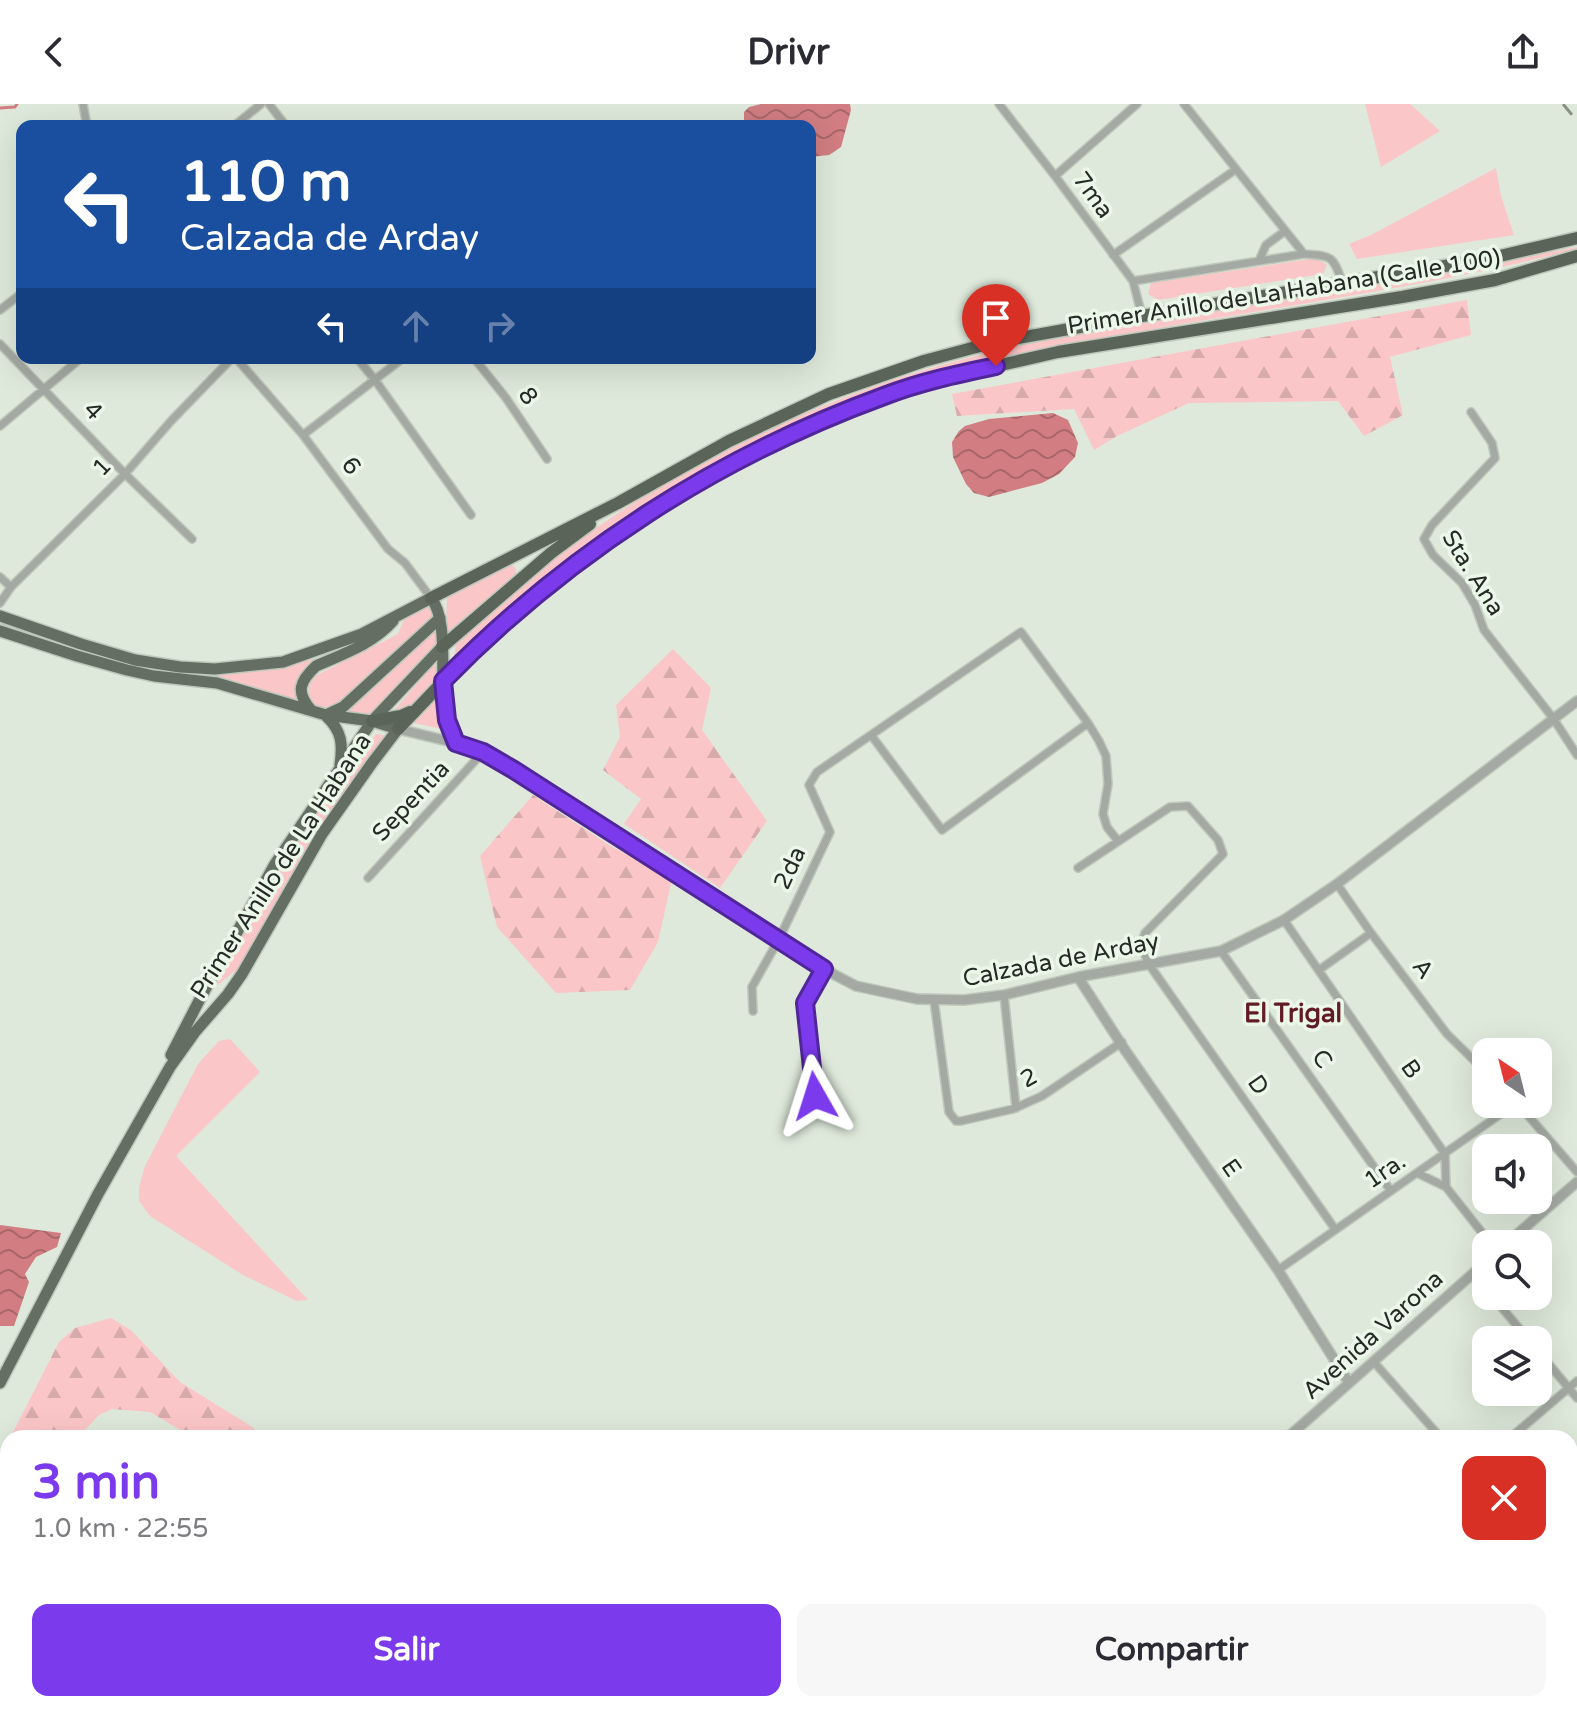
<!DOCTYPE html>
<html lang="es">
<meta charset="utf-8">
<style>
body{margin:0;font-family:"Varela Round",sans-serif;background:#f7f7f7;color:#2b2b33;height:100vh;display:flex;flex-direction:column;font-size:30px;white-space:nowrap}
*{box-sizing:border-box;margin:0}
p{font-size:26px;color:#7c7c81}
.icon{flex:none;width:44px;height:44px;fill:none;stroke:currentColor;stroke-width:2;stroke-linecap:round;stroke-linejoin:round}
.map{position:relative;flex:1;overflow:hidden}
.sheet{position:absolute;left:0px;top:1326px;width:1578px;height:282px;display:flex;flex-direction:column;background:#fff;border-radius:24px 24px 0 0;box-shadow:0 8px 32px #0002}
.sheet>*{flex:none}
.banner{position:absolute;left:16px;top:16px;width:800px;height:244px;border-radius:16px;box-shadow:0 8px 32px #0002;background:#1a4fa0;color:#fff;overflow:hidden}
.needle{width:52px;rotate:325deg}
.buttons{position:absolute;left:1472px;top:934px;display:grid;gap:16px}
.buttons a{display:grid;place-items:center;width:80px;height:80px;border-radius:16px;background:#fff;box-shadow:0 8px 32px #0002;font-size:40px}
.pin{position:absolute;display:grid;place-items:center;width:68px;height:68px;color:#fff;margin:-82px -34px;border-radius:50% 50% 50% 0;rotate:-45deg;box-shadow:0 0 8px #0007}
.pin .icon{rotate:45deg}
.me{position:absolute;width:88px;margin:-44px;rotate:354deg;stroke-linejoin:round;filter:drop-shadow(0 0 6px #0008)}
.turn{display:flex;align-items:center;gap:28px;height:168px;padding:0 32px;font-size:36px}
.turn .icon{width:104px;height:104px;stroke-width:2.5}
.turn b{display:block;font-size:56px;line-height:68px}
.lanes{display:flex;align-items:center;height:76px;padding:0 32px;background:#0003;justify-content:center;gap:40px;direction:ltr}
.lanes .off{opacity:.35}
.round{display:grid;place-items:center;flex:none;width:84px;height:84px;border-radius:16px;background:#f7f7f7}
.head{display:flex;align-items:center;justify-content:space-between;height:136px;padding:0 32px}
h1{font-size:48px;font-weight:700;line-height:60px;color:#7c3aed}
.action{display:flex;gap:16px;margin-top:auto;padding:16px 32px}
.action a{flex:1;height:92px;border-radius:16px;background:#7c3aed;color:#fff;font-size:32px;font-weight:700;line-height:92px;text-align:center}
.action a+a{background:#f7f7f7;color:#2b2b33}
header{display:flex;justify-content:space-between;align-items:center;height:104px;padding:0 32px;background:#fff;font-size:36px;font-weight:700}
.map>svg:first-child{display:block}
</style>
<header><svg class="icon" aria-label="back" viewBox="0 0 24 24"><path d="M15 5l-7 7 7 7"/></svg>Drivr<svg class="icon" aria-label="share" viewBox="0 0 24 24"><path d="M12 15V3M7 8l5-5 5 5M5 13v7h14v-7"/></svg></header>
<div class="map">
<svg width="1577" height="1607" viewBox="0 0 1577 1607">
<defs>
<pattern id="forest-firs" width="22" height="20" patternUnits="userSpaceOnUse" patternTransform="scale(2)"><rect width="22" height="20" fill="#fbc6c7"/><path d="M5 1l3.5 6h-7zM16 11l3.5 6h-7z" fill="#d7aaab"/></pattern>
<pattern id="water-waves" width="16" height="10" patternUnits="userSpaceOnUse" patternTransform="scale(2)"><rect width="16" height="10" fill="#d17d81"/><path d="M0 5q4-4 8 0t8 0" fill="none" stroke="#a96769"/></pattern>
</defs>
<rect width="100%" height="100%" fill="#dee9db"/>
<path fill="#fbc6c7" d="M1365 0H1410L1440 27 1381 63Z
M1496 64 1501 92 1514 131 1357 155 1349 140 1371 131Z
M1577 143V145C1426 184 1270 203 1116 232 1047 244 977 257 909 278 877 287 847 300 817 312 724 351 634 402 556 466 523 493 492 522 460 550L454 553 456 539C488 511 520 483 553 456 639 387 758 325 862 287 972 246 1090 227 1205 207 1329 187 1453 167 1577 143Z
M1316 154 1327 161 1323 170 1158 196 1148 190 1151 179Z
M510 460 516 464V470L448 528 446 518 447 493Z
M425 503H431L435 511 433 514 345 597C322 609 302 604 311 574L398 530 404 515Z
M434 526 439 540 376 610 365 611 348 608Z
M82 545 217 569 280 564 325 552C305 565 294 572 297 598L129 561 81 548Z
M433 561 438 562C439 580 409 607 391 610Z
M441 588 442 625 413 619Z
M376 630 390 632 243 861 211 886 297 738 328 691Z
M230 935 260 968 176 1052 308 1196 297 1197 243 1171 150 1112 139 1097V1083L145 1062 198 960 219 937Z
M133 1600H293L294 1607H132Z"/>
<path fill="url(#forest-firs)" d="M1467 196 1471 231 1390 253 1403 311 1364 332 1338 297 1189 299 1117 332 1094 346 1074 305 957 312 952 290Z
M673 545 711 584 702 626 767 717 720 784 624 720 641 695 603 666 620 633 616 601Z
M533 691 609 741 672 775 658 838 630 886 556 889 497 823 480 752Z
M111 1214 132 1227 180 1278 254 1324 257 1334H194L150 1308 112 1305 99 1311 77 1334H10L59 1238 75 1224Z
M8 1337V1600H95V1607H0V1353Z"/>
<path fill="url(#water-waves)" d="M761 0H850L851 6 841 43 829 51 810 53V22H744V8L749 3Z
M1053 309 1068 316 1078 339 1075 353 1059 370 1042 379 989 393 974 389 966 380 953 353 952 338 959 327 965 322 989 315Z
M0 1121 61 1129 57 1143 36 1153 25 1170 29 1178 14 1222H0Z"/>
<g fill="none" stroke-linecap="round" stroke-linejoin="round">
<path stroke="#d17d81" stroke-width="3" d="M0 4 15 3 17 0"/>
<defs>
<path id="minor" d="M83 0 87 22
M269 0 286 22
M999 0 1055 72 1133 177 1142 212
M1184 0 1304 150
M234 22 261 0
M1055 72 1137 0
M1113 151 1235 66
M1259 157 1266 141 1285 127
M1133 177 1304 150C1331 152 1333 151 1342 178
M0 206 22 189
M0 240 125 370 192 435
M236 254 303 331 388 445 405 459 431 494
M357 254 375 276 471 411
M474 254 506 294 547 355
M1471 308 1492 339 1495 354 1432 421 1424 435 1433 451 1462 479 1475 501 1484 526 1553 614 1577 651
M0 322 81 254
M303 331 403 254
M0 473 11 483
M0 499 11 483 125 370 171 317 232 254
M871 631 942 726 1088 619
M1078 764 1170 703 1188 702 1218 736 1223 750 1145 829C1140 840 1144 848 1148 859L1335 1125
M368 774 483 648
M1337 780 1371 829 1447 930 1486 968
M1284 816 1445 1050 1446 1083 1491 1140
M1221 847 1391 1087
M1319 866 1371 829
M1004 891 1016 1004
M934 896 949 1008 956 1017H961L1013 1005 1042 992 1122 938
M753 907 752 883 779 835 830 728 809 681 817 668 1021 528 1088 619 1099 637 1106 652 1108 680 1103 710 1107 723 1118 737
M815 992 805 899 824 865
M1518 1000 1577 1068
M1417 1069 1446 1083
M1278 1166 1515 1000
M1473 1170 1486 1185
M1492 1192 1529 1236
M1538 1247 1577 1294
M1373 1257 1441 1334
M1510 1334 1577 1277
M1570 1451 1577 1445
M1570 1482 1577 1490
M1037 1600 1044 1607
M1175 1600 1181 1607
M1333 1600 1339 1607
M1508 1600 1514 1607
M1193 1607 1201 1600
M1293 1607 1301 1600
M1390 1607 1398 1600"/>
<path id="tertiary" d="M398 625 456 639 483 648 514 666 835 871 856 882 917 895 964 896 1004 891 1078 873 1221 847 1284 816 1337 780 1577 597
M1078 873 1125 946 1278 1166 1349 1279
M1506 1140 1577 1078
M1287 1334 1486 1158
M985 1607 993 1600"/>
<path id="trunk" d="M0 512 81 540 135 556 180 563 215 565 283 558 362 530 431 494C446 513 442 554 443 577
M0 527 77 552 127 566 154 572 217 579 326 611 372 617 398 625 372 659 322 730 242 870 228 890 195 928 170 963 98 1090 0 1279
M311 606C295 588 300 577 316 562 343 550 373 540 393 517
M326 611 343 603 440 514
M326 612C342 627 343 640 340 661
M171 951 202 891 275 760 372 617 442 543"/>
<path id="motorway" d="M431 494 618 399 729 337 829 290 924 257 991 239 1142 212 1487 155 1577 134
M442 543 551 449 590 420
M443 577 447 616 456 639
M372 617 401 612 410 608
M398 625 475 544 566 466 627 421 681 387 737 356 884 291 934 276 1058 248 1402 193 1495 176 1577 152"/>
</defs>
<use href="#minor" stroke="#bdc7ba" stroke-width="10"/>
<use href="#tertiary" stroke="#bdc7ba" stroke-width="12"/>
<use href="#trunk" stroke="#bdc7ba" stroke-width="14"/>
<use href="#motorway" stroke="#bdc7ba" stroke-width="15"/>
<use href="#minor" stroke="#a4a9a3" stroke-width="7"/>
<use href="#tertiary" stroke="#a4a9a3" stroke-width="9"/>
<use href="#trunk" stroke="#646e62" stroke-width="11"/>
<use href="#motorway" stroke="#5b6458" stroke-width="12"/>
<path stroke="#899086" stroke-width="3" stroke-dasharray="14 14" stroke-linecap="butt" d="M1563 0 1577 17"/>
</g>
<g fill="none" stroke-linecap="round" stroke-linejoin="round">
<defs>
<path id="route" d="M815 992 805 899 824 865 514 666 483 648 456 639 447 616 443 577C567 450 717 353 884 292 920 278 958 270 996 262"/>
</defs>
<use href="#route" stroke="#51269a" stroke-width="20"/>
<use href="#route" stroke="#7c3aed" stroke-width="14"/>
</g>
<g text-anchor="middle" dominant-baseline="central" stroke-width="7" stroke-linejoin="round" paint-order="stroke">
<g font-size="24" fill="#262a25" stroke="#ebf7e9">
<text transform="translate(1093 91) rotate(54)">7ma</text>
<text transform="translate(1284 188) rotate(-9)">Primer Anillo de La Habana (Calle 100)</text>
<text transform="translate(528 292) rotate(55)">8</text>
<text transform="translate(93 307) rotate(46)">4</text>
<text transform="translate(351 362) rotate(53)">6</text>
<text transform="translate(102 363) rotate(-46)">1</text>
<text transform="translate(1473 469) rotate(58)">Sta. Ana</text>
<text transform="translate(411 697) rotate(-47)">Sepentia</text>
<text transform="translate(281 762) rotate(-57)">Primer Anillo de La Habana</text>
<text transform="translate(790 764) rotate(-65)">2da</text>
<text transform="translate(1061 856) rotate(-11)">Calzada de Arday</text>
<text transform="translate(1423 865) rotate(53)">A</text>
<text transform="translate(1322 955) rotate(55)">C</text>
<text transform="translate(1411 965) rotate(55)">B</text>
<text transform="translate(1029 974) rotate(-29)">2</text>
<text transform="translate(1258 981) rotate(55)">D</text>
<text transform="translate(1231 1064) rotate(55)">E</text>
<text transform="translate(1385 1067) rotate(-34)">1ra.</text>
<text transform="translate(1373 1231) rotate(-42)">Avenida Varona</text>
</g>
<g font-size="26" font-weight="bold" fill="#621c25" stroke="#ebf7e9">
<text x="1293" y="909">El Trigal</text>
</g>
</g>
</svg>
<div class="buttons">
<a><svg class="needle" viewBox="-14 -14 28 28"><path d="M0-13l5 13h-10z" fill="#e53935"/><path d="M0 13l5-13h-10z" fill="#7c7c81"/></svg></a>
<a><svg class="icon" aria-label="sound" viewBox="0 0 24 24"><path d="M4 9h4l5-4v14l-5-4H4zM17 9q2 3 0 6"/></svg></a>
<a><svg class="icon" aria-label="search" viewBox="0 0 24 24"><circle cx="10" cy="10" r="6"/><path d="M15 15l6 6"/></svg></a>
<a><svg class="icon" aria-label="layers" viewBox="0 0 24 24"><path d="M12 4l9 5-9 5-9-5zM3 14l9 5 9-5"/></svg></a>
</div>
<div class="pin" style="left:996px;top:262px;background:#d93025"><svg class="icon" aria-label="arrive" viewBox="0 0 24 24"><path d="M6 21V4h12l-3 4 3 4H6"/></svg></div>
<svg class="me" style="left:815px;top:992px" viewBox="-20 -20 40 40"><path d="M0-17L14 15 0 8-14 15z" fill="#7c3aed" stroke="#fff" stroke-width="4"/></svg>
<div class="banner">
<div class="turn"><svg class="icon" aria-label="left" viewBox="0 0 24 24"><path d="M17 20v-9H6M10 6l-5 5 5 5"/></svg><div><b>110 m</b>Calzada de Arday</div></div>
<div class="lanes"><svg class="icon" aria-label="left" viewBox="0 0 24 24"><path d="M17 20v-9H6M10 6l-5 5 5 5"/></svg><svg class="icon off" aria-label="ahead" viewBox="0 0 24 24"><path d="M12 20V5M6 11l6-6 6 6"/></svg><svg class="icon off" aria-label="right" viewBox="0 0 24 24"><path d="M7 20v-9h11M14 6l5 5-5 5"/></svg></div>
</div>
<section class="sheet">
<div class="head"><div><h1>3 min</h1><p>1.0 km · 22:55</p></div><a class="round" style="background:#d93025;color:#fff"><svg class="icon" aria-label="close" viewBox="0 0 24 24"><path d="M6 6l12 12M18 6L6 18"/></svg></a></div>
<div class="action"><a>Salir</a><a>Compartir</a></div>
</section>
</div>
